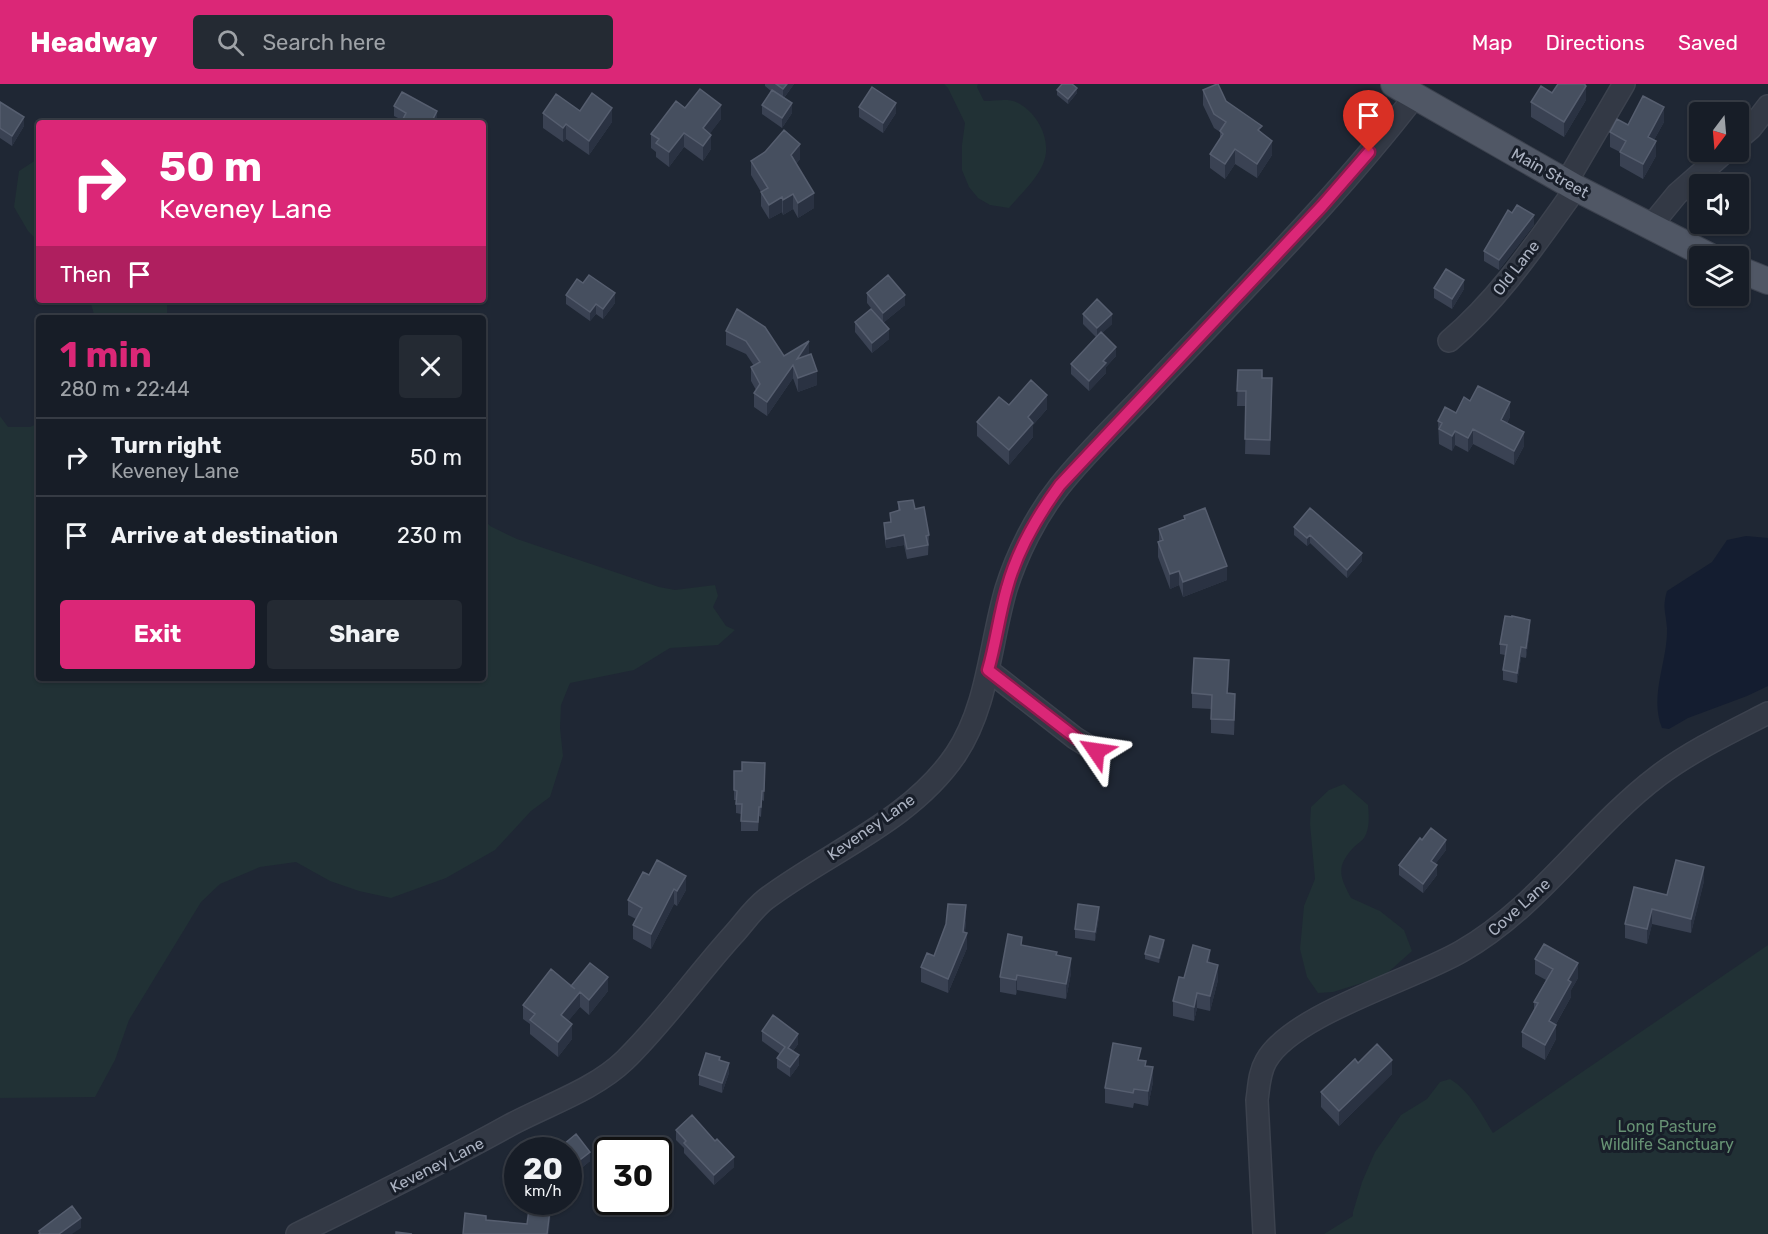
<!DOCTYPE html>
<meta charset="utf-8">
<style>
body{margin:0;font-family:Rubik,sans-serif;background:#242a33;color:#f1f3f6;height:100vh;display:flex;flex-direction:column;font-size:22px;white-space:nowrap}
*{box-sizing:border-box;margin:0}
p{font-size:20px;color:#9ea2a7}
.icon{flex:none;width:33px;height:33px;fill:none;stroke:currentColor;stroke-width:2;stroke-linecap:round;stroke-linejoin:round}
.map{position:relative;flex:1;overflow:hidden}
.drawer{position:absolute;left:36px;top:231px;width:450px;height:366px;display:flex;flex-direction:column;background:#171d27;border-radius:6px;box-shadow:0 2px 4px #0004,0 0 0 2px #363b44}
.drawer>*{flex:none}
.hud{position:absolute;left:36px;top:36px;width:450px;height:183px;border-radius:6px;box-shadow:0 2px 4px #0004,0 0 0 2px #363b44;background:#db2777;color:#fff;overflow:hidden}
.needle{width:39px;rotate:196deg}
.fabs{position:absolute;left:1689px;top:18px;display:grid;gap:12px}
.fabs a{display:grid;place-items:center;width:60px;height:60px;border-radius:6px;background:#171d27;box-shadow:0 2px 4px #0004,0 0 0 2px #363b44;font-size:30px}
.speed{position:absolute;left:504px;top:1053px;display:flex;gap:12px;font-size:30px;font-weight:700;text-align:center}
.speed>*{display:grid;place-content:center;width:78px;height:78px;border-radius:50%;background:#171d27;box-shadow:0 2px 4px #0004,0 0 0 2px #363b44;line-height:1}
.speed small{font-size:15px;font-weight:400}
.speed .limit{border:3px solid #111;border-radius:9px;background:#fff;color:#111}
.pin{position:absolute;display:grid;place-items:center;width:51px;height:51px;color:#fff;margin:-62px -26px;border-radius:50% 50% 50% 0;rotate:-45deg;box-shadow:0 0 6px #0007}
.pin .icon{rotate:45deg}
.me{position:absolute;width:66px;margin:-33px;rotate:302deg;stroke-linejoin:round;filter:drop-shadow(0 0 4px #0008)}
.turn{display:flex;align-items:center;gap:21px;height:126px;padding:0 24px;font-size:27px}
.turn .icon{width:78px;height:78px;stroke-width:2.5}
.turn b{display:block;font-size:42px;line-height:51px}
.then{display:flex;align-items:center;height:57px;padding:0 24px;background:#0003;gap:12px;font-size:22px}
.round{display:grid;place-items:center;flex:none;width:63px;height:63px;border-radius:6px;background:#242a33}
.summary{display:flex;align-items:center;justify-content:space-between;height:102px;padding:0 24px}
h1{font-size:36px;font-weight:700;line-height:45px;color:#db2777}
.action{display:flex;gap:12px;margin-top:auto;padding:12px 24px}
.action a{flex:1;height:69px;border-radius:6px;background:#db2777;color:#fff;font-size:24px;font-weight:700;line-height:69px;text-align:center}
.action a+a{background:#242a33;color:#f1f3f6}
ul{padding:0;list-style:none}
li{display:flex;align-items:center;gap:18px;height:78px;padding:0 24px;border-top:2px solid #363b44}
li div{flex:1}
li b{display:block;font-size:22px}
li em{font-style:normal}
header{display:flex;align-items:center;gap:36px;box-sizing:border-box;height:84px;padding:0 30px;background:#db2777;color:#fff}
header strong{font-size:28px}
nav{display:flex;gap:33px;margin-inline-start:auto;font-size:21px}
.search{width:420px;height:54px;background:#242a33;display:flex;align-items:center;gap:15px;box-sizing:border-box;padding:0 21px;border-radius:6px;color:#9ea2a7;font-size:22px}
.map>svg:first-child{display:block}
</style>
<header>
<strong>Headway</strong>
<div class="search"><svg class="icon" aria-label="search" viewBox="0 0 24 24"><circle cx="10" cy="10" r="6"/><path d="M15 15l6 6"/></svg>Search here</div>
<nav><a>Map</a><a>Directions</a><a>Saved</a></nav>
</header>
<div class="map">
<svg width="1768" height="1150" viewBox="0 0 1768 1150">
<rect width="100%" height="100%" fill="#1f2734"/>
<path fill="#213135" d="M944 0H978L977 3 984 17C994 17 1008 14 1016 18 1038 28 1053 58 1043 80 1037 95 1019 112 1009 124L990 121 978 114 969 103 962 86V61L965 39 948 4Z
M39 74V158L28 147 14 123 19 87Z
M90 216H167V234H95Z
M0 332 8 343H30L39 339V594H483V434L490 442 517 455 659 503 675 506 715 501 718 512 713 523 726 542 735 546 718 561 670 564 634 586 570 599 561 621 560 644 563 672 550 713 531 727 495 766 446 794 391 814 359 807 330 797 296 778 260 783 220 800 201 818 129 936 115 976 95 1013 0 1014Z
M1344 700 1368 721C1369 731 1370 745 1364 754 1362 757 1357 760 1354 763 1335 783 1340 793 1351 814L1380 827 1404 846 1412 867 1384 892 1333 908 1318 909 1307 893 1300 865 1304 822 1315 795 1310 740 1311 723 1329 706Z
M1768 861V1150H1324L1353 1132V1128L1362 1098 1375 1068 1401 1031 1427 1015 1440 998 1450 995C1470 1007 1482 1031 1493 1049Z"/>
<path fill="#141d30" d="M1746 452 1768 454V602L1747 612 1688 634 1669 645 1662 644C1649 611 1668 577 1667 544 1666 528 1662 524 1667 507L1712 478 1727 456Z"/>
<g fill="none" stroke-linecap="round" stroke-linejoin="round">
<defs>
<path id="minor" d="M1738 55 1751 44 1768 22
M1566 99 1624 0
M1650 143 1677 110 1725 68
M1449 257C1500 214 1537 158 1576 104
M988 586 1075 654 1096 667
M297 1150C368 1115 440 1080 510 1041 547 1021 594 1006 625 976 664 938 696 892 733 851 744 839 753 825 766 815 828 768 911 737 956 670 988 622 990 560 1006 505 1017 470 1036 432 1059 403 1086 369 1119 338 1149 306 1239 210 1334 117 1415 12
M1264 1150 1257 1016C1259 1003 1259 989 1266 977 1292 930 1413 896 1462 867 1539 823 1588 745 1658 692 1691 667 1731 648 1768 629"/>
<path id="major" d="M1394 0 1576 104 1709 172
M1738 185 1768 197"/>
</defs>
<use href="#minor" stroke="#3c424e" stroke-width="24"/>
<use href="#major" stroke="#3c424e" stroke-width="28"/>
<use href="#minor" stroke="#333945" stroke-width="21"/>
<use href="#major" stroke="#505765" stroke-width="26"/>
</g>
<path fill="#3a4253" d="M765 0H794L784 14 792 29 782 44 762 30V21L771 7 765 2Z
M1558 0H1586V16L1564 53 1531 33V18L1552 9Z
M1057 6 1077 9 1068 20 1057 11Z
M1203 6 1226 17 1262 49 1272 71 1257 94 1235 80 1225 95 1210 84V70L1220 55V48L1214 44 1203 21Z
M0 18 24 42 12 62 0 54Z
M394 22 437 36 436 39H401L402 36 394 32Z
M859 23 896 29 883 49 859 33Z
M685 24 721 35 710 49 711 65 703 77 684 63 669 83 656 73V68L651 64V50Z
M580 27 612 38 589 71 566 55 563 58 543 44V29Z
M1664 38 1654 56 1656 72 1643 95 1620 82V68L1610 63V48L1628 41Z
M800 75 796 80 814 124 798 134 793 125 783 131 782 128 769 135 761 122V108L751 91V77Z
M1534 141 1499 186 1484 177V167Z
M1434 204 1464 205 1452 225 1434 214Z
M867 209 905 221 883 239 867 219Z
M566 211 615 219 603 235 596 230 590 237 566 220Z
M1083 230 1112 240 1102 249 1116 272 1106 283V289L1089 307 1071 290V280L1096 253 1083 240Z
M855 238 889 255 872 269 855 248Z
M726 247 784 272 809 270 817 301 798 308 793 294 767 332 754 323V309L756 306 751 297V283L754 282 746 270 726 261Z
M1238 286 1262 294 1272 309 1270 371 1245 370 1246 322H1237Z
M1009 321 1047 325 1033 341V353L1009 381 977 352V338Z
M1456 329 1510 333 1507 339 1524 362 1514 381 1473 360 1468 368 1455 361 1452 367 1439 360 1438 337Z
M898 418 915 425 929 451 928 471 907 475 904 461 886 464 884 449V439L890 438V429L898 427Z
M1184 432 1227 496 1183 513 1179 501 1170 505 1158 473V458H1159V445L1184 435Z
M1294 443 1362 477 1347 494 1310 459 1307 462 1294 451Z
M1530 545 1526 574 1521 573 1517 599 1503 596V586L1505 571 1500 570V560Z
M1229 590 1228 609 1235 624 1234 651 1211 649V625L1192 624V609Z
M765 679 764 717 762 716 761 733 759 732 758 747H741V730L736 729V716H734V687H742Z
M1422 756 1446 766 1435 780 1437 791 1423 809 1399 791V781Z
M649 791 686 806 677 822 674 820 651 865 633 855V841L636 835 628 831V816Z
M1704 797 1691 849 1652 840 1647 860 1625 854V840L1667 811Z
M1099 832 1095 857 1075 854V845Z
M966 836 965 848 967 864 948 909 921 898V883L934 872Z
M1022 861 1057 871 1071 889 1066 915 1017 906 1016 911 1000 908V893Z
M1164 861 1159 879 1145 875V870Z
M1535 875 1578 894 1571 906V913L1556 940V955L1545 976 1522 963V948L1534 926V918L1546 896 1535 890Z
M1210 879 1218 896 1210 927 1197 924 1194 937 1173 932V917L1184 894Z
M571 902 608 907 589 931 580 923 568 937 572 955 558 973 530 950V940L523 935V921Z
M762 947 798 960 793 967 799 981 790 993 777 984V974L780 970 762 957Z
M1358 979 1392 990 1339 1042 1321 1023V1008Z
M1146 982 1153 998 1148 1022 1134 1019 1133 1024 1105 1019V1004Z
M729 989 722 1009 699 1001V991Z
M676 1046 734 1083 714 1101 684 1069V1064L676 1056Z
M576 1050 590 1068V1077L572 1092 568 1087V1066H558V1065Z"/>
<path fill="#2a3242" d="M787 0H794L783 15V5Z
M1586 2V16L1564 53V38Z
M1077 4V9L1068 20V15Z
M792 19V29L782 44V34Z
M896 19V29L883 49V39Z
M721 21V35L703 59V44Z
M1664 23V38L1648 67V53Z
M612 24V38L589 71V57Z
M437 27V36L436 39H431Z
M24 33V42L12 62V52Z
M566 40V55L563 58V44Z
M684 49V63L669 83V68Z
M711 51V65L703 77V62Z
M1272 57V71L1257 94V80Z
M1656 57V72L1643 95V80Z
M800 60V75L791 86V71Z
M1235 65V80L1225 95V80Z
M814 109V124L798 134V119Z
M793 110V125L783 131V116Z
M782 113V128L769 135V121Z
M1534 131V141L1499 186V176Z
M1464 196V205L1452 225V215Z
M615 209V219L603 235V225Z
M905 211V221L883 239V229Z
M596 220V230L590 237V228Z
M1112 230V240L1097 254V244Z
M889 245V255L872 269V259Z
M809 257V271L797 275Z
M1116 263V272L1106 283V289L1089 307V297L1103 277Z
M793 281V294L767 332V318Z
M817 287V301L798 308V294Z
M1047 311V325L1033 341V353L1009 381V366L1028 333Z
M1510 318V333L1501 350V336Z
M1473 345V360L1468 368V354Z
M1455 347V361L1452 367V352Z
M1524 348V362L1514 381V367Z
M904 451V461L886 464V455Z
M1310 451V459L1307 462V454Z
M1362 469V477L1347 494V486Z
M1227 482V496L1183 513V498Z
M1179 487V501L1170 505V490Z
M1530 536V545L1526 574V564Z
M1521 563V573L1517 599V589Z
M1235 610V624L1234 651V636Z
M1446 756V766L1431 786V777Z
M1437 781V791L1423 809V800Z
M1704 783V797L1691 849V835Z
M686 792V806L677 822V807Z
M674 805V820L651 865V850Z
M966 821V836L964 856 967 849V864L948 909V895L963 848Z
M1099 823V832L1095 857V848Z
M1652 825V840L1647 860V845Z
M1164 856V861L1159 879V874Z
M1210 866V880L1207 878Z
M1071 874V889L1066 915V900Z
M1578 879V894L1571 906V913L1549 952V937L1568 896Z
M1218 881V896L1210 927V912Z
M1017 891V906L1016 911V896Z
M608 893V907L589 931V916Z
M580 908V923L561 946V931Z
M1197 909V924L1194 937V923Z
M572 940V955L558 973V958Z
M1556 941V955L1545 976V961Z
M798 950V960L788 974V964Z
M799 971V981L790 993V983Z
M1392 976V990L1339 1042V1027Z
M729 979V989L722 1009V999Z
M1153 983V998L1148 1022V1007Z
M590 1068V1077L572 1092V1082Z
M734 1073V1083L714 1101V1091Z
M551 1118V1127L549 1150H547Z
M81 1134V1144L72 1150H59Z"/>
<path fill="#464f5f" stroke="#565e6f" stroke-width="1.5" d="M776 0H787L783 5Z
M1062 0H1072L1077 4 1068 15 1057 6Z
M1217 0H1218L1226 17 1262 42 1258 46 1272 57 1257 80 1235 65 1225 80 1210 70 1223 50 1220 47 1226 38 1214 30 1203 6Z
M1558 0H1584L1586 2 1564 38 1531 18 1541 2 1552 9Z
M872 3 896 19 883 39 859 23Z
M700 5 721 21 703 44 711 51 703 62 684 49 669 68 656 59 659 55 651 50 676 17 685 24Z
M772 6 792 19 782 34 762 21Z
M402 8 437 27 431 39H401L406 29 394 22Z
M592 9 612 24 589 57 566 40 563 44 543 29 556 10 580 27Z
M1643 12 1664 23 1648 53 1656 57 1643 80 1620 68 1626 57 1610 48 1617 35 1628 41Z
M0 18 24 33 12 52 0 44Z
M784 46 800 60 791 71 814 109 798 119 793 110 783 116 782 113 769 121 761 108 768 104 751 77 765 68Z
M1517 121 1534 131 1499 176 1484 167 1508 126 1512 129Z
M1446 185 1464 196 1452 215 1434 204Z
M589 191 615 209 603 225 596 220 590 228 566 211 577 195 583 199Z
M888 191 905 211 883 229 867 209Z
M1097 215 1112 230 1097 244 1083 230Z
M737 225 765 243 784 272 809 257 797 275 811 270 817 287 798 294 793 281 767 318 754 309 760 300 751 283 760 278 746 257 726 247Z
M871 225 889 245 872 259 855 238Z
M1101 248 1116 263 1103 277 1106 279 1089 297 1071 280Z
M1238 286H1262V294H1272L1270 356 1245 355 1246 307H1237Z
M1031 296 1047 311 1028 333 1033 339 1009 366 977 338 999 313 1009 321Z
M1478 302 1510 318 1501 336 1524 348 1514 367 1473 345 1468 354 1455 347 1452 352 1439 345 1442 339 1438 337 1445 323 1456 329 1464 313 1470 317Z
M913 416 915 425 924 423 929 451 926 452 928 461 907 465 904 451 886 455 884 439 891 438 890 429 900 426 898 418Z
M1205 424 1227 482 1183 498 1179 487 1170 490 1158 458 1163 456 1159 445 1185 435 1184 432Z
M1310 424 1362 469 1347 486 1310 451 1307 454 1294 443Z
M1505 532 1512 533V532L1530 536 1526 564 1521 563 1517 589 1503 586 1507 561 1500 560Z
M1194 574 1229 576 1227 609 1235 610 1234 636 1211 635 1212 611 1192 609Z
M742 678 765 679 764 707H762L761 723H759L758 738 741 737 742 720H736L737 707 734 706V687H742Z
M1431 744 1446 756 1431 777 1437 781 1423 800 1399 781 1420 754 1422 756Z
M657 776 686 792 677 807 674 805 651 850 633 841 642 824 628 816 643 788 649 791Z
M1676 776 1704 783 1691 835 1652 825 1647 845 1625 840 1634 803 1667 811Z
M948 820 966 821 963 848 967 849 948 895 921 883 927 869 934 872 946 840Z
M1078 820 1099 823 1095 848 1075 845Z
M1008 850 1022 853 1021 861 1057 868 1056 871 1071 874 1066 900 1017 891 1016 896 1000 893Z
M1150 852 1164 856 1159 874 1145 870Z
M1544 860 1578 879 1568 896 1571 898 1549 937 1556 941 1545 961 1522 948 1538 919 1534 918 1553 885 1535 875Z
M1193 861 1210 866 1207 878 1218 881 1210 912 1197 909 1194 923 1173 917 1179 893 1184 894Z
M590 879 608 893 589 916 580 908 561 931 572 940 558 958 530 936 535 930 523 921 551 885 575 905 571 902Z
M773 931 798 950 788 964 799 971 790 983 777 974 785 963 762 947Z
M1113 959 1141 964 1138 976 1146 977 1145 982 1153 983 1148 1007 1134 1005 1133 1009 1105 1004Z
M1377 960 1392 976 1339 1027 1321 1008 1355 975 1358 979Z
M706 969 720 973 719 976 729 979 722 999 699 991Z
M692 1031 715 1057 717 1055 734 1073 714 1091 684 1059 686 1057 676 1046Z
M576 1050 590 1068 572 1082 568 1077V1066H560L558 1065Z
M530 1118H551L547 1150H463L465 1129 486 1132V1136L527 1140Z
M72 1122 81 1134 59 1150H39L40 1149 39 1147Z
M396 1148 412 1150H396Z"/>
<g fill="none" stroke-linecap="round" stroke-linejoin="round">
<defs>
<path id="route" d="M1096 667 1076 654 988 586C996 559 999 531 1007 504 1017 467 1038 431 1060 401L1322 122 1369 68"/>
</defs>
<use href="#route" stroke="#8e194d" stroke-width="15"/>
<use href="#route" stroke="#db2777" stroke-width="10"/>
</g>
<g text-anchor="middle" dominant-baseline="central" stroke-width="6" stroke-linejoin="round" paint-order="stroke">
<g font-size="16" fill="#acb3c2" stroke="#181e29">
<text transform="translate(1550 89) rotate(29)">Main Street</text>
<text transform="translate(1516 184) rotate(-52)">Old Lane</text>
<text transform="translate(871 743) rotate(-35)">Keveney Lane</text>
<text transform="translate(1519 823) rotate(-42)">Cove Lane</text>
<text transform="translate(437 1081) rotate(-27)">Keveney Lane</text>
</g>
<g font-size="16" fill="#669173" stroke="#181e29">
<text x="1667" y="1042">Long Pasture<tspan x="1667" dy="18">Wildlife Sanctuary</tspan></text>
</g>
</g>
</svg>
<div class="fabs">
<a><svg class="needle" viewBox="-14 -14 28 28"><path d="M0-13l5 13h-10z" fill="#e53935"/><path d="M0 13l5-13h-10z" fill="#9ea2a7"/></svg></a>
<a><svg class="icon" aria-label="sound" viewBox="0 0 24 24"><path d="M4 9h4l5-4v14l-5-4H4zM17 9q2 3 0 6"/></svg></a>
<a><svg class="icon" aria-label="layers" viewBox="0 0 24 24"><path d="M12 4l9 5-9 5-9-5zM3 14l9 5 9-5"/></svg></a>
</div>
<div class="speed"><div>20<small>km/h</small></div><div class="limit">30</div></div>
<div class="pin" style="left:1369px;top:68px;background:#d93025"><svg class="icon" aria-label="arrive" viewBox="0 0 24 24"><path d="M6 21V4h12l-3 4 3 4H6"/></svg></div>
<svg class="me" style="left:1096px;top:667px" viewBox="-20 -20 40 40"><path d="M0-17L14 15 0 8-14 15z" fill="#db2777" stroke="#fff" stroke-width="4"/></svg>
<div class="hud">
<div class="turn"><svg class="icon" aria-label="right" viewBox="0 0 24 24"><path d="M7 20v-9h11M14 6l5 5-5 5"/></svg><div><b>50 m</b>Keveney Lane</div></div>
<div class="then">Then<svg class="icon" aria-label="arrive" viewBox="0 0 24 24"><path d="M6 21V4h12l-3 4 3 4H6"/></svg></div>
</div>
<section class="drawer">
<div class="summary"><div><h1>1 min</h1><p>280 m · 22:44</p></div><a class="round"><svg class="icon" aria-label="close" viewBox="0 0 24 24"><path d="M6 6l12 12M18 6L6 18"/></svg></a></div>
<ul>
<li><svg class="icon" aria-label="right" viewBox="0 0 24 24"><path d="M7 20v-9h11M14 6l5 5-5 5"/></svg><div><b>Turn right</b><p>Keveney Lane</p></div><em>50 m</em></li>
<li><svg class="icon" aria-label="arrive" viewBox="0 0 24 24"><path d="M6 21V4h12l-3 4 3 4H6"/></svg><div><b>Arrive at destination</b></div><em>230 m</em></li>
</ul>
<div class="action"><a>Exit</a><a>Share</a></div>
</section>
</div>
